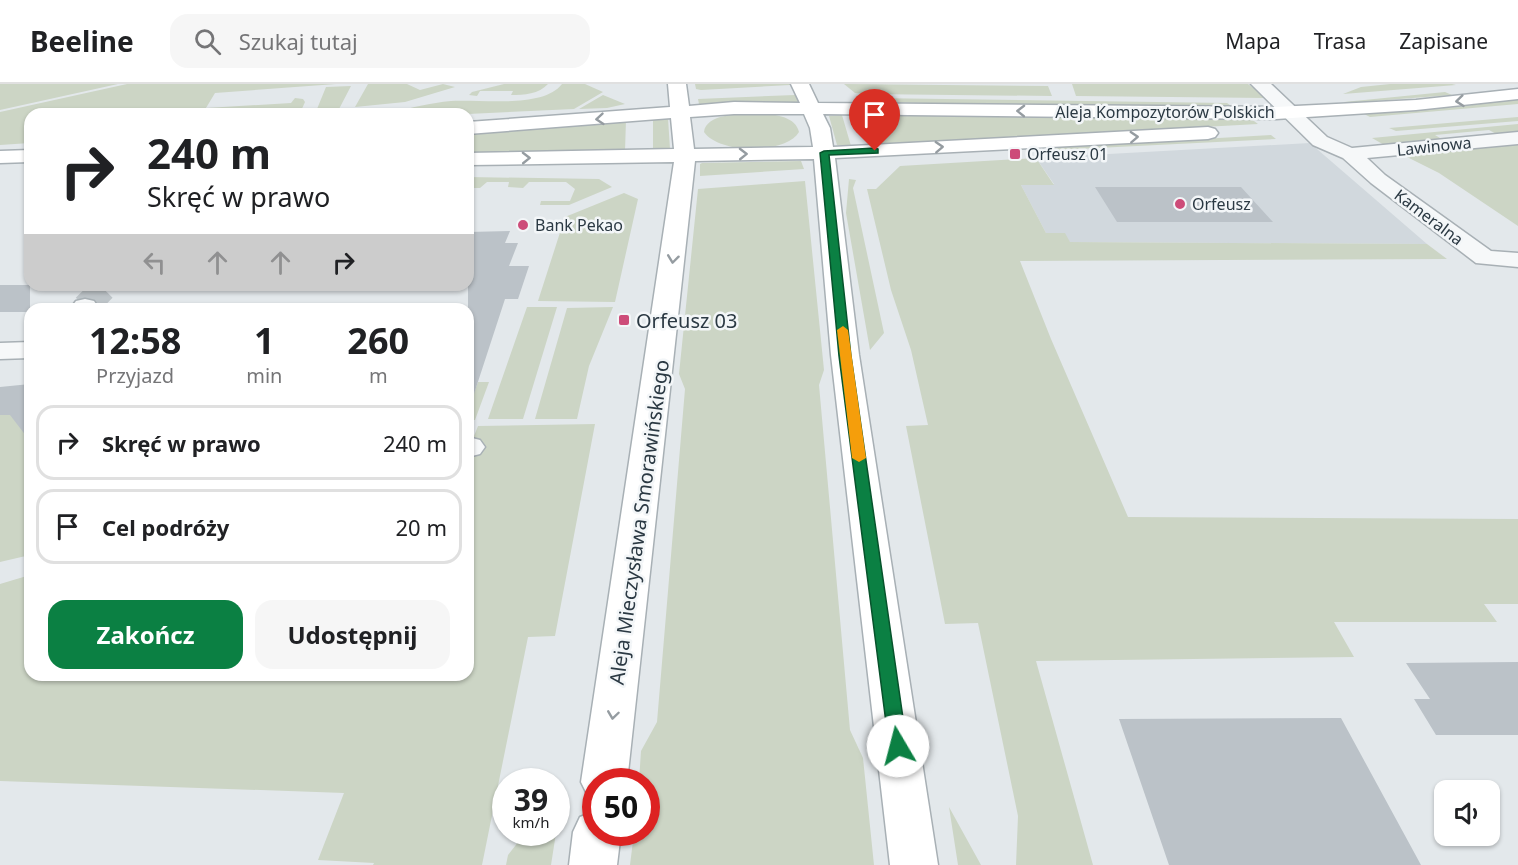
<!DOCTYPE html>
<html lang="pl">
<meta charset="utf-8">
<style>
body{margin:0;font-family:"Noto Sans",sans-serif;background:#f6f6f6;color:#202124;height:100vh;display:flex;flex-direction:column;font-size:22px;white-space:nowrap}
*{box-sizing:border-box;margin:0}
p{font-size:20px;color:#757577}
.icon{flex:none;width:33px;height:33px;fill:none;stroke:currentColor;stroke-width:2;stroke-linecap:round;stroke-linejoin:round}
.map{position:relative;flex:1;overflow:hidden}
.drawer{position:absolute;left:24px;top:219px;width:450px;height:378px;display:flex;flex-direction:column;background:#fff;border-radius:18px;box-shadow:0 2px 4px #0004}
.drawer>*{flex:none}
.top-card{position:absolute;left:24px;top:24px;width:450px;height:183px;border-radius:18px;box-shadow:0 2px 4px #0004;background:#fff;color:#202124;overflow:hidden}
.buttons{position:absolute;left:1434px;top:696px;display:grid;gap:12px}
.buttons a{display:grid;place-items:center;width:66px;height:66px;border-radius:12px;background:#fff;box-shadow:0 2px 4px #0004;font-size:30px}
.speed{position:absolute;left:492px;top:684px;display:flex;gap:12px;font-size:30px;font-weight:700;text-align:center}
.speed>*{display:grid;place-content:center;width:78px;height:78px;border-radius:50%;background:#fff;box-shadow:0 2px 4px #0004;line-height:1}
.speed small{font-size:15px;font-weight:400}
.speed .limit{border:9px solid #d22;background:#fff;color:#111}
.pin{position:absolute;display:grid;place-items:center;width:51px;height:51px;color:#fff;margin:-62px -26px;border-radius:50% 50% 50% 0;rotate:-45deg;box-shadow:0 0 6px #0007}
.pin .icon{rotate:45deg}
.me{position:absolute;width:66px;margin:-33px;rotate:352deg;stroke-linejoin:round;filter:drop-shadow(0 0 4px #0008)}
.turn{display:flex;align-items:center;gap:21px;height:126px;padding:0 24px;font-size:27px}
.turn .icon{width:78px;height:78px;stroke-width:2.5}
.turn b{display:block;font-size:42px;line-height:51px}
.lanes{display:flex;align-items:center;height:57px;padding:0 24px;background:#0003;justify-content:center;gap:30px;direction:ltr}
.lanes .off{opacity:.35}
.eta{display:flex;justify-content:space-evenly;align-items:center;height:102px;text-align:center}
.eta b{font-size:36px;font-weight:700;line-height:42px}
.cta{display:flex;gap:12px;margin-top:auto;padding:12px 24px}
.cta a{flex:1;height:69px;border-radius:18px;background:#0b8043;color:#fff;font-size:24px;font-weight:700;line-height:69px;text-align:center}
.cta a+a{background:#f6f6f6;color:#202124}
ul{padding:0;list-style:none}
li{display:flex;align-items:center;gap:18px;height:75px;margin:0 12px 9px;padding:0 12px;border:3px solid #e0e0e0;border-radius:18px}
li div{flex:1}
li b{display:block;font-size:22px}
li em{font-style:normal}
header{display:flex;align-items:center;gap:36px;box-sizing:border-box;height:84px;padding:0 30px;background:#fff;border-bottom:2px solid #e0e0e0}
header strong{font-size:28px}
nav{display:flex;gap:33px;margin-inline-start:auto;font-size:21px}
.search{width:420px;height:54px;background:#f6f6f6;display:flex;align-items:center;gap:15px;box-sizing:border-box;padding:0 21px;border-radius:18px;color:#757577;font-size:22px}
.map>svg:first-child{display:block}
</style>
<header>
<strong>Beeline</strong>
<div class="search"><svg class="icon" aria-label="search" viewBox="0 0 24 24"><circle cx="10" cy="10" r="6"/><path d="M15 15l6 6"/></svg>Szukaj tutaj</div>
<nav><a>Mapa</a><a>Trasa</a><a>Zapisane</a></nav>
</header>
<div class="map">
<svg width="1518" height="781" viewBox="0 0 1518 781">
<rect width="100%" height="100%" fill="#e3e8eb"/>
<path fill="#d1d8dd" d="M1310 59 1427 160 1070 158 1046 149 1021 101 1054 100 1036 74Z"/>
<path fill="#ccd5c5" d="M0 0H118L0 26Z
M127 0H336L215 9 206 24 291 19 295 14 303 15 305 18 301 27 288 30 289 27 238 30H30V59L0 61V28Z
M368 0H407L420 6 443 0 455 3 405 18 355 23Z
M504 0H548C539 10 524 11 511 11L513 7H480L477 12 469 11 472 8Z
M562 0H585L603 8 574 25 468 30H392C410 23 431 19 451 17 480 15 543 25 562 0Z
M695 0H790V1L701 6 696 5Z
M844 0 1048 2 1052 12 866 10 855 9Z
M1072 0H1248L1267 14 1076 12Z
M1390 0H1452L1456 1 1343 10 1361 3Z
M351 2 338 27H321L317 25 326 3Z
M1445 8 1452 11 1347 19 1344 18Z
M603 11 625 20 607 24 579 25Z
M795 11 798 18 794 19 702 21 699 20 698 15Z
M872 14 1227 19 1234 24 866 18Z
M1518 15V20L1370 33 1364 30 1457 23Z
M753 29C768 30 795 30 799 48 785 71 719 70 704 48 706 30 739 30 753 29Z
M842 31 851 62 837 61 829 32Z
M867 31 1250 34 1258 40 875 61Z
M1518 33V37L1396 47 1389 44Z
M653 34H668L670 65 653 67Z
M626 36 625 67 468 72V48Z
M1518 40V50L1500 52 1489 46 1435 51 1445 57 1386 62 1372 54Z
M1271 51 1276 55 1037 67 1062 63Z
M1518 59V142L1439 89 1403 71Z
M1036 74 1054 101H1021L1046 149H1065L1070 158 1427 160 1447 175 1020 177 1051 255 1128 433 1518 435V520H1484L1497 538H1334L1354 573 1036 577 1093 781H1016L1018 732 978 539 945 540 906 342 928 341 911 266 891 206 867 105H876L900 82Z
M801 77 804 85 700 92V80L702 79Z
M468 93 599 95 612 103 569 121H540L541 117H570L575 105 566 98H529L523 104 508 103 509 98H487L480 104H468Z
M849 95 856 96 853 104 884 249 870 266 846 129Z
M805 97 824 286 819 301 850 646 863 674 874 781H630L634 749 646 748V698L639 697 641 667 657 638 685 305 679 290 698 105Z
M624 109 638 115 615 218 538 217 565 133Z
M527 223H557L523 335H488Z
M613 223 589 282 577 335H535L567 224Z
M478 298H489L475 336H468V320H470Z
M0 331H15L30 357V471L0 478Z
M595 340 555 552 528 553 482 781H373L374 779 318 776 344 709 0 697V500L30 491V591H468V367L478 342Z
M949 723 981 781H958Z
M526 748 556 749 551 781H506L508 771Z"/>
<path fill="#bbc2c8" d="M1095 103H1241L1273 138H1117Z
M510 147 505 159H518L509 182H529L518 215H505L473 313 468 312V148Z
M0 201H30V228H0Z
M30 300V357L10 331H0V303Z
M1518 578V651H1436L1414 615H1430L1406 579Z
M1341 634 1421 781H1169L1119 635Z"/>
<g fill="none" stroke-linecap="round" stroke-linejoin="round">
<path stroke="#bec5c9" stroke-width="26" stroke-dasharray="26 13" stroke-linecap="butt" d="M85 223 107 201"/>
<defs>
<path id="street" d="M1251 0H1271L1327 53 1352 64 1518 48V60L1367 74 1385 91 1491 167 1518 169V183L1476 179 1371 99 1343 74 1313 61Z
M85 215 94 217 98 223 97 225H70L76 217Z
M30 258V274L0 275V259Z
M468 353 480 356 485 363 480 370 468 373Z"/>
<path id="secondary" d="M668 0H686L689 22 734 18 800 19 791 0H809L818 19 1276 23 1416 16 1518 5V15L1416 26 1276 35 823 30 830 44 833 63 1208 43 1215 45 1218 49 1215 53 1208 55 835 74 859 271 938 781H890L831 271 814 75 695 77 627 698H596V715L588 712 581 698 674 78 468 81V69L674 65 671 34 468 50V38L670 23ZM734 30H804L810 44 813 63 694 65 690 33Z
M30 66V78L0 79V67Z
M596 727V748H621L617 781H569L573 748 580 733Z"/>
</defs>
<use href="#street" stroke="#a8b0b5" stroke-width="3"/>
<use href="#secondary" stroke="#a8b0b5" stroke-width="3"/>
<use href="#street" fill="#f6f8f9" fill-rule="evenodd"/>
<use href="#secondary" fill="#fff" fill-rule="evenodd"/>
</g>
<defs><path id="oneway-chevron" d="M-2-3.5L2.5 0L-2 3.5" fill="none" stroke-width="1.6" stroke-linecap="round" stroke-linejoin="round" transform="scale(1.5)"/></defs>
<g stroke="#959ca1">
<use href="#oneway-chevron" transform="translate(1460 17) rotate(174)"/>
<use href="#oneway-chevron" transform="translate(1021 27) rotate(-179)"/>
<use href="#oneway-chevron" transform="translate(600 35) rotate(175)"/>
<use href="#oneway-chevron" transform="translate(1134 53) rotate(-3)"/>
<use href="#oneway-chevron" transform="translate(939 63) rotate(-3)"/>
<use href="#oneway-chevron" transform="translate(743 70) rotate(-1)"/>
<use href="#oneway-chevron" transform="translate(526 74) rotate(-1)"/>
<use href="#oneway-chevron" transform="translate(673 175) rotate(97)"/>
<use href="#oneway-chevron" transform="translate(613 631) rotate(98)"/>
</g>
<path fill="#0b8043" stroke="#07532c" stroke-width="1.5" d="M875 64 878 65V69L829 71 851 272 907 662 905 668 898 670 892 668 889 662 839 272 820 69 824 67Z"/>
<path fill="#f59e0b" d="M843 242 848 246 866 374 859 378 852 374 837 246Z"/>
<g fill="#cd4c79" stroke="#f3f6f8" stroke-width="2">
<rect x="1009" y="64" width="12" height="12" rx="3"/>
<circle cx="1180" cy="120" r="6"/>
<circle cx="523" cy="141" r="6"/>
<rect x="618" y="230" width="12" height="12" rx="3"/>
</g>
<g text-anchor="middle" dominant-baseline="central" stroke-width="5" stroke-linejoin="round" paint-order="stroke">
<g font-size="16" fill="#2b3943" stroke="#f3f6f8">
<text x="1165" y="28">Aleja Kompozytorów Polskich</text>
<text transform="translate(1434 62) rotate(-6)">Lawinowa</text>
<text transform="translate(1429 133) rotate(37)">Kameralna</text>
</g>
<g font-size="16" fill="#2b3943" stroke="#f3f6f8" text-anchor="start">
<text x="1027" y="70">Orfeusz 01</text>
<text x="1192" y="120">Orfeusz</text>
<text x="535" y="141">Bank Pekao</text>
</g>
<g font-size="20" fill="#2b3943" stroke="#f3f6f8" text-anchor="start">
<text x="636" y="236">Orfeusz 03</text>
</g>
<g font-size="20" fill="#2b3943" stroke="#f3f6f8">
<text transform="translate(639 438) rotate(-82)">Aleja Mieczysława Smorawińskiego</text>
</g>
</g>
</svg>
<div class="buttons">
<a><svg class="icon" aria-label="sound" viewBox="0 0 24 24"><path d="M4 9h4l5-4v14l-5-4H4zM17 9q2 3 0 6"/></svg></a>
</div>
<div class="speed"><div>39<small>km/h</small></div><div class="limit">50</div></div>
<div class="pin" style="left:875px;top:67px;background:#d93025"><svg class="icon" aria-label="arrive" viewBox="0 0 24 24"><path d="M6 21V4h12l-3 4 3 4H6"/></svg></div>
<svg class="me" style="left:898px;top:662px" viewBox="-20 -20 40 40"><circle r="19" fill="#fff"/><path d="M0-13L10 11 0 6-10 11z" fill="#0b8043"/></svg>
<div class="top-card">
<div class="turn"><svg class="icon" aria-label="right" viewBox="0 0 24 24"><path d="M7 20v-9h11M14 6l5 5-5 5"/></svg><div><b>240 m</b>Skręć w prawo</div></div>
<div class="lanes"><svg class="icon off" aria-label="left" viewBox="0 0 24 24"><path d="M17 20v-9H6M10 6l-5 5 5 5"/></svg><svg class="icon off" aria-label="ahead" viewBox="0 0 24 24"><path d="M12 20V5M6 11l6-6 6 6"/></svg><svg class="icon off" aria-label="ahead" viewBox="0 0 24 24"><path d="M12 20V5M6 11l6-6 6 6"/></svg><svg class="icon" aria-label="right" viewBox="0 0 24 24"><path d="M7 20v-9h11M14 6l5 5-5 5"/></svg></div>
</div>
<section class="drawer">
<div class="eta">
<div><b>12:58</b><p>Przyjazd</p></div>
<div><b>1</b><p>min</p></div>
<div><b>260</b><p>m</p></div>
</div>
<ul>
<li><svg class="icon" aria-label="right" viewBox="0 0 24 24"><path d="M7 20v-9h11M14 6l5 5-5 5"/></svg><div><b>Skręć w prawo</b></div><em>240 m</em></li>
<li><svg class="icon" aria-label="arrive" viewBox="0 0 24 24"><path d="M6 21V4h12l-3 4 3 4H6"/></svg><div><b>Cel podróży</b></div><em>20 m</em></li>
</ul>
<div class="cta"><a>Zakończ</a><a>Udostępnij</a></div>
</section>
</div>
